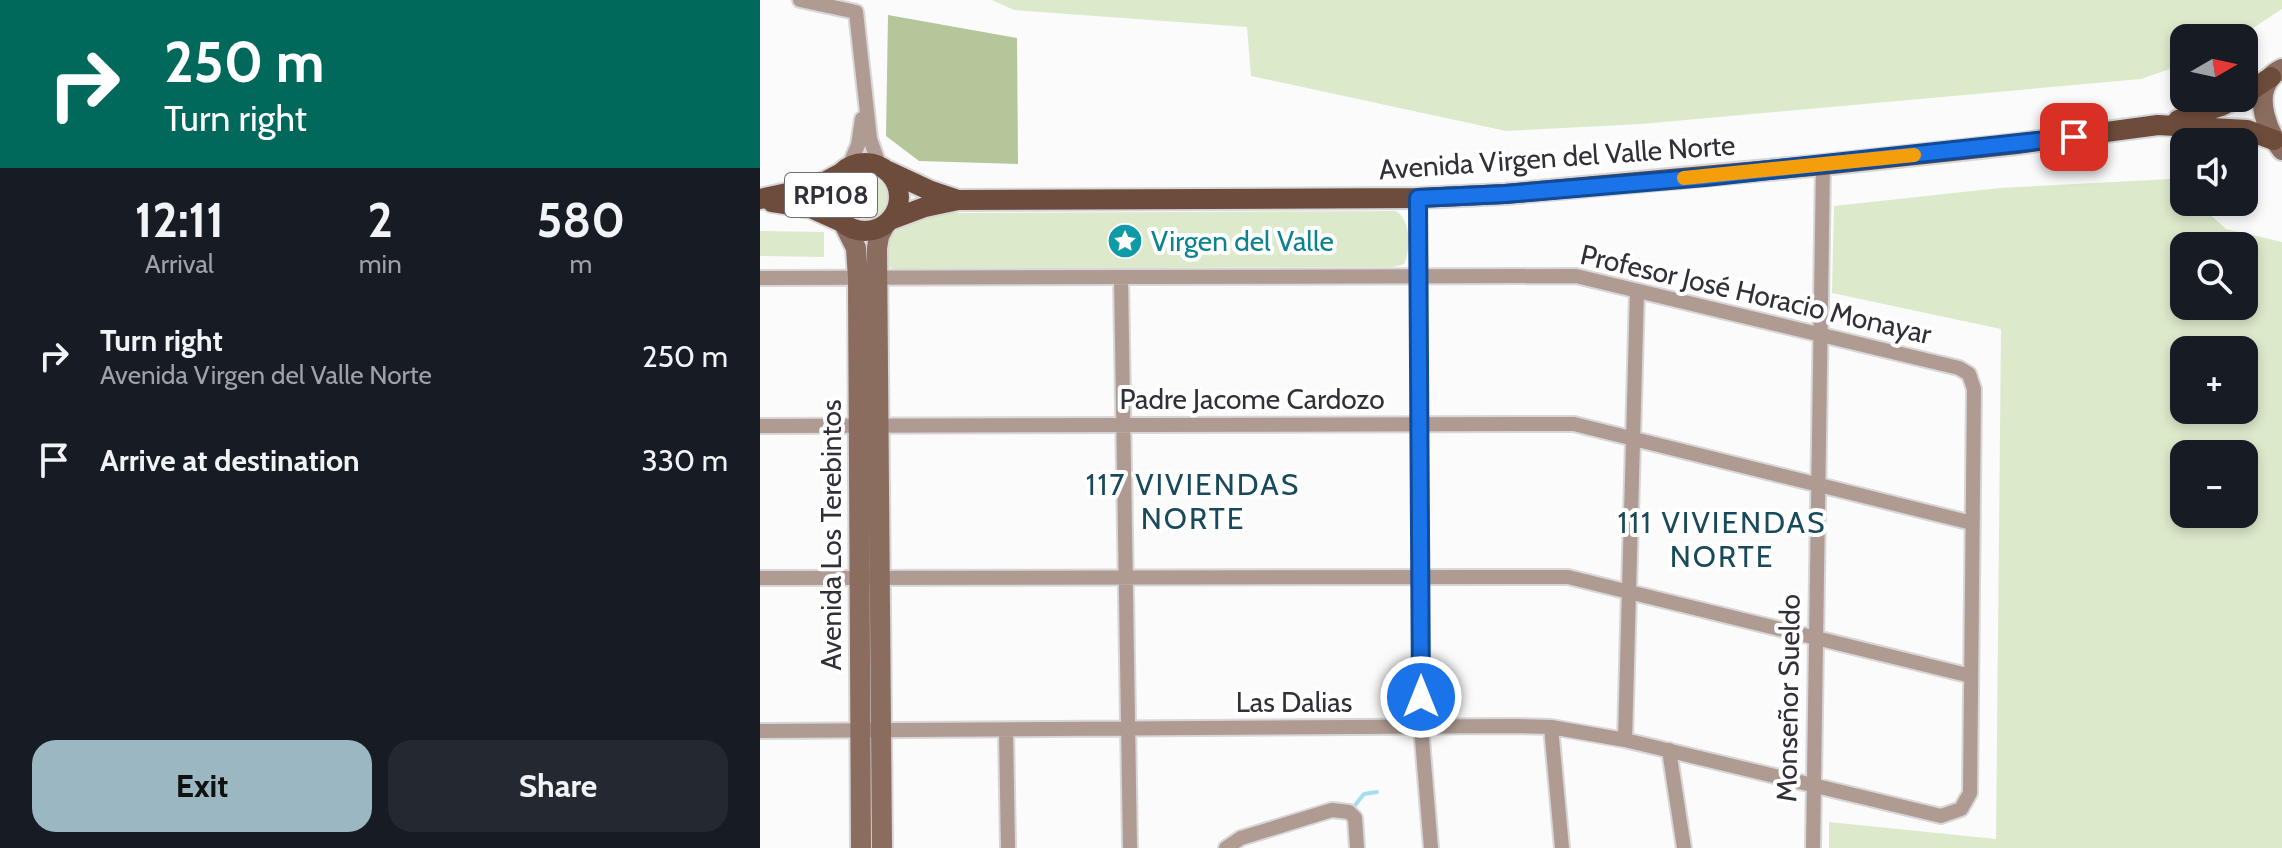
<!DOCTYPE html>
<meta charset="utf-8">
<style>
body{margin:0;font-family:Cabin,sans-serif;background:#242831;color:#f1f3f6;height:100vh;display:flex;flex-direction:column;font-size:30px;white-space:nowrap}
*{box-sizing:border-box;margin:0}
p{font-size:26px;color:#9ea1a6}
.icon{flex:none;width:44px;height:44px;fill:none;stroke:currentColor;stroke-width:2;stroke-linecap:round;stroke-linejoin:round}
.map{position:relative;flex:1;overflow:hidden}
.drawer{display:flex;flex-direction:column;background:#171b24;width:760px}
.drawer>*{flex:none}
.hud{background:#00695c;color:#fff;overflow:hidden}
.needle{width:52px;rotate:81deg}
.buttons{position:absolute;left:1410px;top:24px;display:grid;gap:16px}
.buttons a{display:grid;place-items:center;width:88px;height:88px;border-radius:16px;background:#171b24;box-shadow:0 4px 12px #0003;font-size:40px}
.pin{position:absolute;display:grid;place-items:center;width:68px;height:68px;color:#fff;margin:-34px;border-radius:16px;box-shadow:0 4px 12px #0006}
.me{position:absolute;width:88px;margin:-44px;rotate:0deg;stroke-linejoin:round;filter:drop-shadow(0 0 6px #0008)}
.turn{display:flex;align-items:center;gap:28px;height:168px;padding:0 32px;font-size:36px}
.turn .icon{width:104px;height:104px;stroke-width:2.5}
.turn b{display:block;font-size:56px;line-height:68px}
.eta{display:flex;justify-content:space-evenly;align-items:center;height:136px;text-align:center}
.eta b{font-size:48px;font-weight:700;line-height:56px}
.button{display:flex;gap:16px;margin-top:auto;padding:16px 32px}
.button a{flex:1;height:92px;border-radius:24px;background:#9ab7c2;color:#111;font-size:32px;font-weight:700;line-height:92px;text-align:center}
.button a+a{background:#242831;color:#f1f3f6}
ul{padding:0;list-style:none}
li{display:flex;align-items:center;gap:24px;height:104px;padding:0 32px}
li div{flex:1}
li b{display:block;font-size:30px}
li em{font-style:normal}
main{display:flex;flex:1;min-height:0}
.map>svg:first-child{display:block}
</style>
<main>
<section class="drawer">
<div class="hud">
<div class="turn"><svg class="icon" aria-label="right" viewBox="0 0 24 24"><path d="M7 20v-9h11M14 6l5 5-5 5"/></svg><div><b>250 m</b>Turn right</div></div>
</div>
<div class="eta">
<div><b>12:11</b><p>Arrival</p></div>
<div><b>2</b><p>min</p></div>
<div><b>580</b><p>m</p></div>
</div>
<ul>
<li><svg class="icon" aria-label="right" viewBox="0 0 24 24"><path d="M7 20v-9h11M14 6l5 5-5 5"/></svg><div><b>Turn right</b><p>Avenida Virgen del Valle Norte</p></div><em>250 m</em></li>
<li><svg class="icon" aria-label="arrive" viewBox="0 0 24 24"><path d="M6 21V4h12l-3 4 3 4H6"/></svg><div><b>Arrive at destination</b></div><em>330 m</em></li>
</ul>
<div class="button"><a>Exit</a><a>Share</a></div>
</section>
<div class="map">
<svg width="1522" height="848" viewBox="0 0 1522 848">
<rect width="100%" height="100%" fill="#fbfbfb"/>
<path fill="#dde9cb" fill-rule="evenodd" d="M232 0H1522V9L1478 38H1424V64L1381 79 881 124 746 131 491 76 487 27 254 10Z
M86 198a21 21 0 1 1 42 0a21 21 0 1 1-42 0Z
M1411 179 1424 191V202H1436L1466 229 1522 242V848H1069V822L1236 839 1241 329 1072 293 1074 206 1240 188ZM1424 246H1484V306H1424ZM1484 350V410H1424V350ZM1484 454V514H1424V454Z
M636 211C651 220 651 250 644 264L633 267 136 269 128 267C121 250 133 229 149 220 156 216 167 215 175 213Z
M0 231 64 232V257L0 256Z"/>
<path fill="#b5c69a" d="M128 15 257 38 258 164 159 161 126 136Z"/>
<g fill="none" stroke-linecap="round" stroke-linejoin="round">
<path stroke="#a4deef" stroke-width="4" d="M591 810 604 794 617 792"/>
<defs>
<path id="street" d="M40 0 96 12 110 139 120 167
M88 168 98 145 102 119
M658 198 661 727 671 848
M361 277 370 848
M0 278 816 276 1199 368 1209 374 1214 389 1210 793 1201 809 1181 816 865 740 791 727 755 726 0 731
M0 426 814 424 1212 523
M0 578 808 577 1211 676
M791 727 802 848
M246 730 248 848
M865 740 877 291
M909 750 924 848
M466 848 481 838 572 810 589 812 595 818 597 848
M1053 848 1063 165"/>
<path id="secondary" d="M1522 69C1518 71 1514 73 1511 77 1493 97 1508 133 1522 150
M84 224 96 248 98 278 101 848
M122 848 117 248 119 236 125 225"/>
<path id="primary" d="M1484 95 1511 77
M1418 120 1461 106 1477 98
M71 197a34 34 0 1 1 68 0a34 34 0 1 1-68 0Z
M128 171 171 191 198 200
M0 199 55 187 81 173
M12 202 51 208 80 221
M130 220 165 207 198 200 658 198 745 194 1063 165 1257 144 1398 125 1487 130 1514 140"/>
</defs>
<use href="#street" stroke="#d7d6d8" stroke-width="18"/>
<use href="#secondary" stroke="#d7d6d8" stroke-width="24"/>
<use href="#primary" stroke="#d7d6d8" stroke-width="24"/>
<use href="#street" stroke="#af9b91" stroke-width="14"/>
<use href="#secondary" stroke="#8a6d5e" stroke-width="20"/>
<use href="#primary" stroke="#6e4c3b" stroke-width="20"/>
</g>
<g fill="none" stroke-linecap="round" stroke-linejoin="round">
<defs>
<path id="route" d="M661 697 658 198 745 194 945 177 1314 137"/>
</defs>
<use href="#route" stroke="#114b97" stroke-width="20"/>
<use href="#route" stroke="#1a73e8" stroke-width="14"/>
<path stroke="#f59e0b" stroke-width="14" d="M924 178 1154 155"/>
</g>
<defs>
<symbol id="sight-disc" viewBox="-11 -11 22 22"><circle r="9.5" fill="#0f9aa8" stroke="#fff"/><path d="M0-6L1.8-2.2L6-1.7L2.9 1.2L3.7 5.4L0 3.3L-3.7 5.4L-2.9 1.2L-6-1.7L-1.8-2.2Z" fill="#fff"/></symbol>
</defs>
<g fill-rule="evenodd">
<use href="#sight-disc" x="345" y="221" width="40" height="40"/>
</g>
<g text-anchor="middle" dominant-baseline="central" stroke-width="8" stroke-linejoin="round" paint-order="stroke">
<rect fill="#fff" stroke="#706d74" stroke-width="2" x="25" y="173" width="92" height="44" rx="6"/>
<g font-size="26" font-weight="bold" fill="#332f39">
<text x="71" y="195">RP108</text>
</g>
<g font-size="28" fill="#332f39" stroke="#fff">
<text transform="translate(797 157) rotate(-4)">Avenida Virgen del Valle Norte</text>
<text transform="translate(996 294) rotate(13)">Profesor José Horacio Monayar</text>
<text x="492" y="399">Padre Jacome Cardozo</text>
<text transform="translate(71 535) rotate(-90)">Avenida Los Terebintos</text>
<text transform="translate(1028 698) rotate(-89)">Monseñor Sueldo</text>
<text x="534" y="702">Las Dalias</text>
</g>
<g font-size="28" fill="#0d838f" stroke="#fff" text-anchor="start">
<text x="391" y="241">Virgen del Valle</text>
</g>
<g font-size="30" letter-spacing="2" fill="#184a5b" stroke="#fff">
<text x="433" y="484">117 VIVIENDAS<tspan x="433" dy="34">NORTE</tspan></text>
<text x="962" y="522">111 VIVIENDAS<tspan x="962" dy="34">NORTE</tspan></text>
</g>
</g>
</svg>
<div class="buttons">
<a><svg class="needle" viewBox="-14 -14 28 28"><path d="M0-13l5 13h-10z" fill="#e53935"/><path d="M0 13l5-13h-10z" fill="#9ea1a6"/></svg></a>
<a><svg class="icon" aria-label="sound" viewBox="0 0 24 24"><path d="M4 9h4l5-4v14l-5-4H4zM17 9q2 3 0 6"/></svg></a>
<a><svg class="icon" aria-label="search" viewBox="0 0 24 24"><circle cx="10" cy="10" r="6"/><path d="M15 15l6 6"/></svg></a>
<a>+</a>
<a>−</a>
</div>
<div class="pin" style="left:1314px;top:137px;background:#d93025"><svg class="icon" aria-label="arrive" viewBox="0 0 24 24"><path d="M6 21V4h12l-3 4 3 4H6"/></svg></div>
<svg class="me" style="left:661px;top:697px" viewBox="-20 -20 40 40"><circle r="17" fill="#1a73e8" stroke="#fff" stroke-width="3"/><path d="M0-11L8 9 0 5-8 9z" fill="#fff"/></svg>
</div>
</main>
